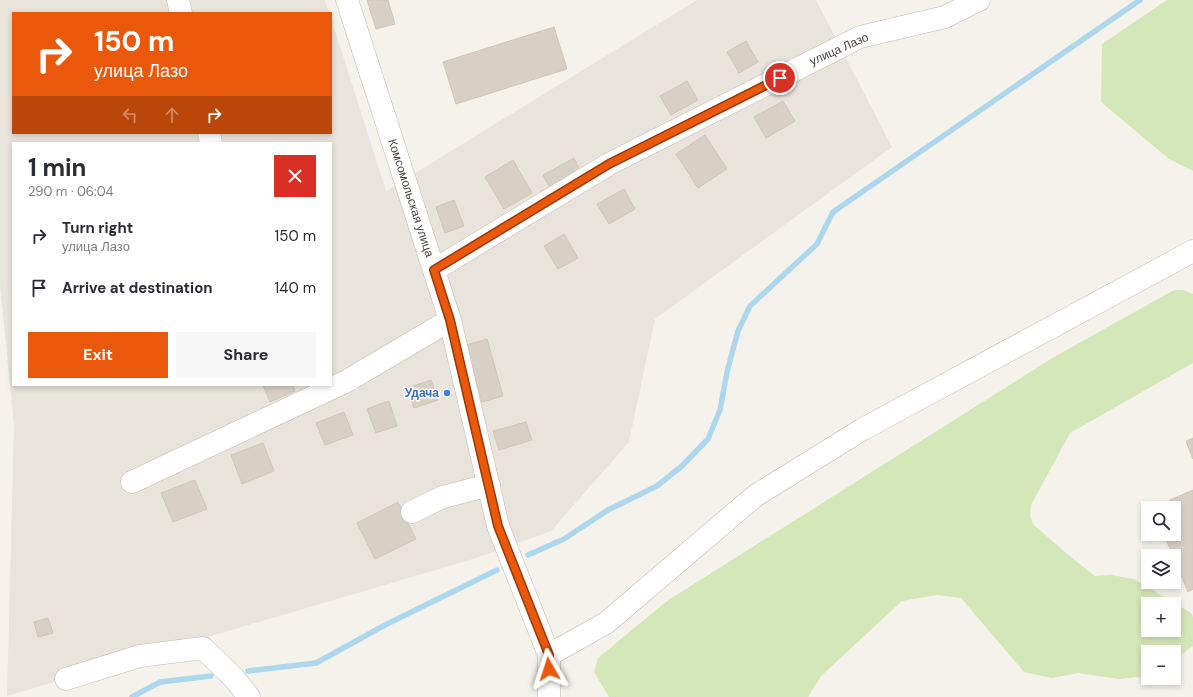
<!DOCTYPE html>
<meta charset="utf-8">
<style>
body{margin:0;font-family:"DM Sans",sans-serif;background:#f7f7f7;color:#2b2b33;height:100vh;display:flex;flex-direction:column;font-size:15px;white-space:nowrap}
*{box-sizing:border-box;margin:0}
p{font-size:13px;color:#7c7c81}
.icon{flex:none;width:22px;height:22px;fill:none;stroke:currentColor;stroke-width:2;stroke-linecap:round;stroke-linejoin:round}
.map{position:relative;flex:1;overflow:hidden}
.panel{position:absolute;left:12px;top:142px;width:320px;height:244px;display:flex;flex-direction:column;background:#fff;border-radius:0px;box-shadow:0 2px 6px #0003}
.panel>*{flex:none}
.hud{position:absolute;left:12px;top:12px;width:320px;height:122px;border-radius:0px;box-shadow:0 2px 6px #0003;background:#ea580c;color:#fff;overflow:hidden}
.controls{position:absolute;left:1141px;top:501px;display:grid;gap:8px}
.controls a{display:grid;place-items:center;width:40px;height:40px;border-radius:0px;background:#fff;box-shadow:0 2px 6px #0003;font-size:20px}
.pin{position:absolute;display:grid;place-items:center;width:34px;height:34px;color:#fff;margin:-17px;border:2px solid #fff;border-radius:50%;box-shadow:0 1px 4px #0007}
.me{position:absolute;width:44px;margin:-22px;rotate:354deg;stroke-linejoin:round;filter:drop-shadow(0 0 3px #0008)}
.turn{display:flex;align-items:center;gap:14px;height:84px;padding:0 16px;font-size:18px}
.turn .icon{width:52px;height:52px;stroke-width:2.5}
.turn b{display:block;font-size:28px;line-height:34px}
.lanes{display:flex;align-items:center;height:38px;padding:0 16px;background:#0003;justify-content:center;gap:20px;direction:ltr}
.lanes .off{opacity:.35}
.round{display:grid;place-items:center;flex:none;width:42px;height:42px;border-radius:0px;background:#f7f7f7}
.head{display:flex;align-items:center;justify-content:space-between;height:68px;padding:0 16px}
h1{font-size:24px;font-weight:700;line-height:30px}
.action{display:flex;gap:8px;margin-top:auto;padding:8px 16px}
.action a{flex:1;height:46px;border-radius:0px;background:#ea580c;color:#fff;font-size:16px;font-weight:700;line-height:46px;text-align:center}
.action a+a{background:#f7f7f7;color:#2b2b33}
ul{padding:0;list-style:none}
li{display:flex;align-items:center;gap:12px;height:52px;padding:0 16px}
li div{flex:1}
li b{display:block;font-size:15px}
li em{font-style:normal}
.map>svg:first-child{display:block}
</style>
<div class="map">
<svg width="1193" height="697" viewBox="0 0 1193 697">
<rect width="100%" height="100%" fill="#f5f2ec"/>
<path fill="#e9e4db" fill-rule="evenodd" d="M0 0H325L329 13H13V133H331V18L386 191 697 0H816L892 147 655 319 629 442 551 531 473 559 7 696 14 425 0 286ZM13 143H331V385H13Z"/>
<path fill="#d4e7b8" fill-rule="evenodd" d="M1167 0H1193V171L1169 159 1101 102 1102 44Z
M1174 290H1183L1193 294V363L1070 433 1031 505 1030 515 1033 524 1067 554 1095 576 1111 575 1134 579 1191 613 1193 617V646L1174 660V652H1148V676L1119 679 1078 673 1052 678 1024 672 961 598 937 595 902 601 821 676 808 697H609L594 672 598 658 667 601 1054 357ZM1148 604H1174V630H1148Z"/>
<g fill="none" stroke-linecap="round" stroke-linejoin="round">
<path stroke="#add7ed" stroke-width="5.5" d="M528 555 564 539 608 510 657 486 682 466 708 439 720 410 727 372 738 331 750 306 817 244 833 212 1140 0
M248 671 316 663 387 624 497 570
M132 697 160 682 211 676"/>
</g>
<path fill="#d9d0c5" stroke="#d1c5b6" d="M367 0H388L395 24 376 29Z
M554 27 567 69 456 104 443 62Z
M746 41 758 62 739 73 727 52Z
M687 81 698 100 671 115 660 96Z
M783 101 795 121 766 138 754 117Z
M705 135 727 169 698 188 676 154Z
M574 158 582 174 551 190 543 175Z
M513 160 532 193 504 209 485 177Z
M624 189 635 209 609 224 597 204Z
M454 200 464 226 445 233 436 207Z
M564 234 578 258 558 269 544 246Z
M487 339 503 396 482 402 466 345Z
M431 380 438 400 414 408 407 388Z
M263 385H293L295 391 270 402Z
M389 401 397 426 376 433 367 409Z
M344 412 353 435 325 445 316 423Z
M526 422 532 440 499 450 493 431Z
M1193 438V459L1186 441Z
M263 443 274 471 242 484 231 455Z
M195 480 207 509 173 522 161 493Z
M1193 490V589L1188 592 1165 537 1183 529 1170 500Z
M398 502 416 539 375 559 357 523Z
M48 618 53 633 38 637 34 622Z"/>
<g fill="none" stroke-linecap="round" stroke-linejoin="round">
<defs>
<path id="minor" d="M178 0 181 13
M347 0 450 320 498 526 549 655V697
M209 133 211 143
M434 270 609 164 860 37 945 17 979 0
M132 482 347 381 450 320
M412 512 443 497 489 485
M549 655 606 623 755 496 863 429 1193 251
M66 679 140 656 203 648 234 678 249 697"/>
</defs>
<use href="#minor" stroke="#c0b9af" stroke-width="23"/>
<use href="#minor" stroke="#fff" stroke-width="22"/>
</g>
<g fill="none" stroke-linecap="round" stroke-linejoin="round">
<defs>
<path id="route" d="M549 669V655L498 526 450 320 434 270 609 164 780 78"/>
</defs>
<use href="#route" stroke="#983908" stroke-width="10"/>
<use href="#route" stroke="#ea580c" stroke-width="7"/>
</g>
<circle fill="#3f7fe0" stroke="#fff" stroke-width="1.5" cx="447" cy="393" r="4"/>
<g text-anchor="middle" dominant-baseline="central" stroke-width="3" stroke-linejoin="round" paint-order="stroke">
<g font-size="12" fill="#4a423a" stroke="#fff">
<text transform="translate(839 49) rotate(-24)">улица Лазо</text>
<text transform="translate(411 198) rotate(72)">Комсомольская улица</text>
</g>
<g font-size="12" font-weight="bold" fill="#366cbe" stroke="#fff" text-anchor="end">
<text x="439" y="393">Удача</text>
</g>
</g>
</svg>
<div class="controls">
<a><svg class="icon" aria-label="search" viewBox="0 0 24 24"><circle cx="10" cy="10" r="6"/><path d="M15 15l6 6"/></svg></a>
<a><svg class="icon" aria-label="layers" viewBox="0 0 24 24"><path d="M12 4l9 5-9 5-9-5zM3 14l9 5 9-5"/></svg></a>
<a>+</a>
<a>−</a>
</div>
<div class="pin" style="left:780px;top:78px;background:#d93025"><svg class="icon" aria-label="arrive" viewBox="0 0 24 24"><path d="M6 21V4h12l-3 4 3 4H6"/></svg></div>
<svg class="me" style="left:549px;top:669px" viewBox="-20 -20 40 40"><path d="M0-17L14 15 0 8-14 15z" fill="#ea580c" stroke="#fff" stroke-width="4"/></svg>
<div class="hud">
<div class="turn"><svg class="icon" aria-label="right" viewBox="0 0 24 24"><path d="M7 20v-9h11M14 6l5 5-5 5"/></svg><div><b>150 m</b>улица Лазо</div></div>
<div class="lanes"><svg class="icon off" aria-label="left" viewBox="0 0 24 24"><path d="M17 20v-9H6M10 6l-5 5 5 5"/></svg><svg class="icon off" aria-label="ahead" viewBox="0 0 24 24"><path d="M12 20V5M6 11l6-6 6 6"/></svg><svg class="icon" aria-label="right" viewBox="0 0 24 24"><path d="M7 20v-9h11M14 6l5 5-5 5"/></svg></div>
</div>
<section class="panel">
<div class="head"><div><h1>1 min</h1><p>290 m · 06:04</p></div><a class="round" style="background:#d93025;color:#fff"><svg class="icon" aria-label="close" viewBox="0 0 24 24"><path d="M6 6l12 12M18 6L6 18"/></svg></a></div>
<ul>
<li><svg class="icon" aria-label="right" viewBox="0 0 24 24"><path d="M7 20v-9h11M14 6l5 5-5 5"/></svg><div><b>Turn right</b><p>улица Лазо</p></div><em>150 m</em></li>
<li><svg class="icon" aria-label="arrive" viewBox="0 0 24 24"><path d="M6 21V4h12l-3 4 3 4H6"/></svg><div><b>Arrive at destination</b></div><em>140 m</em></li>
</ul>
<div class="action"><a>Exit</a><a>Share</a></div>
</section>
</div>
